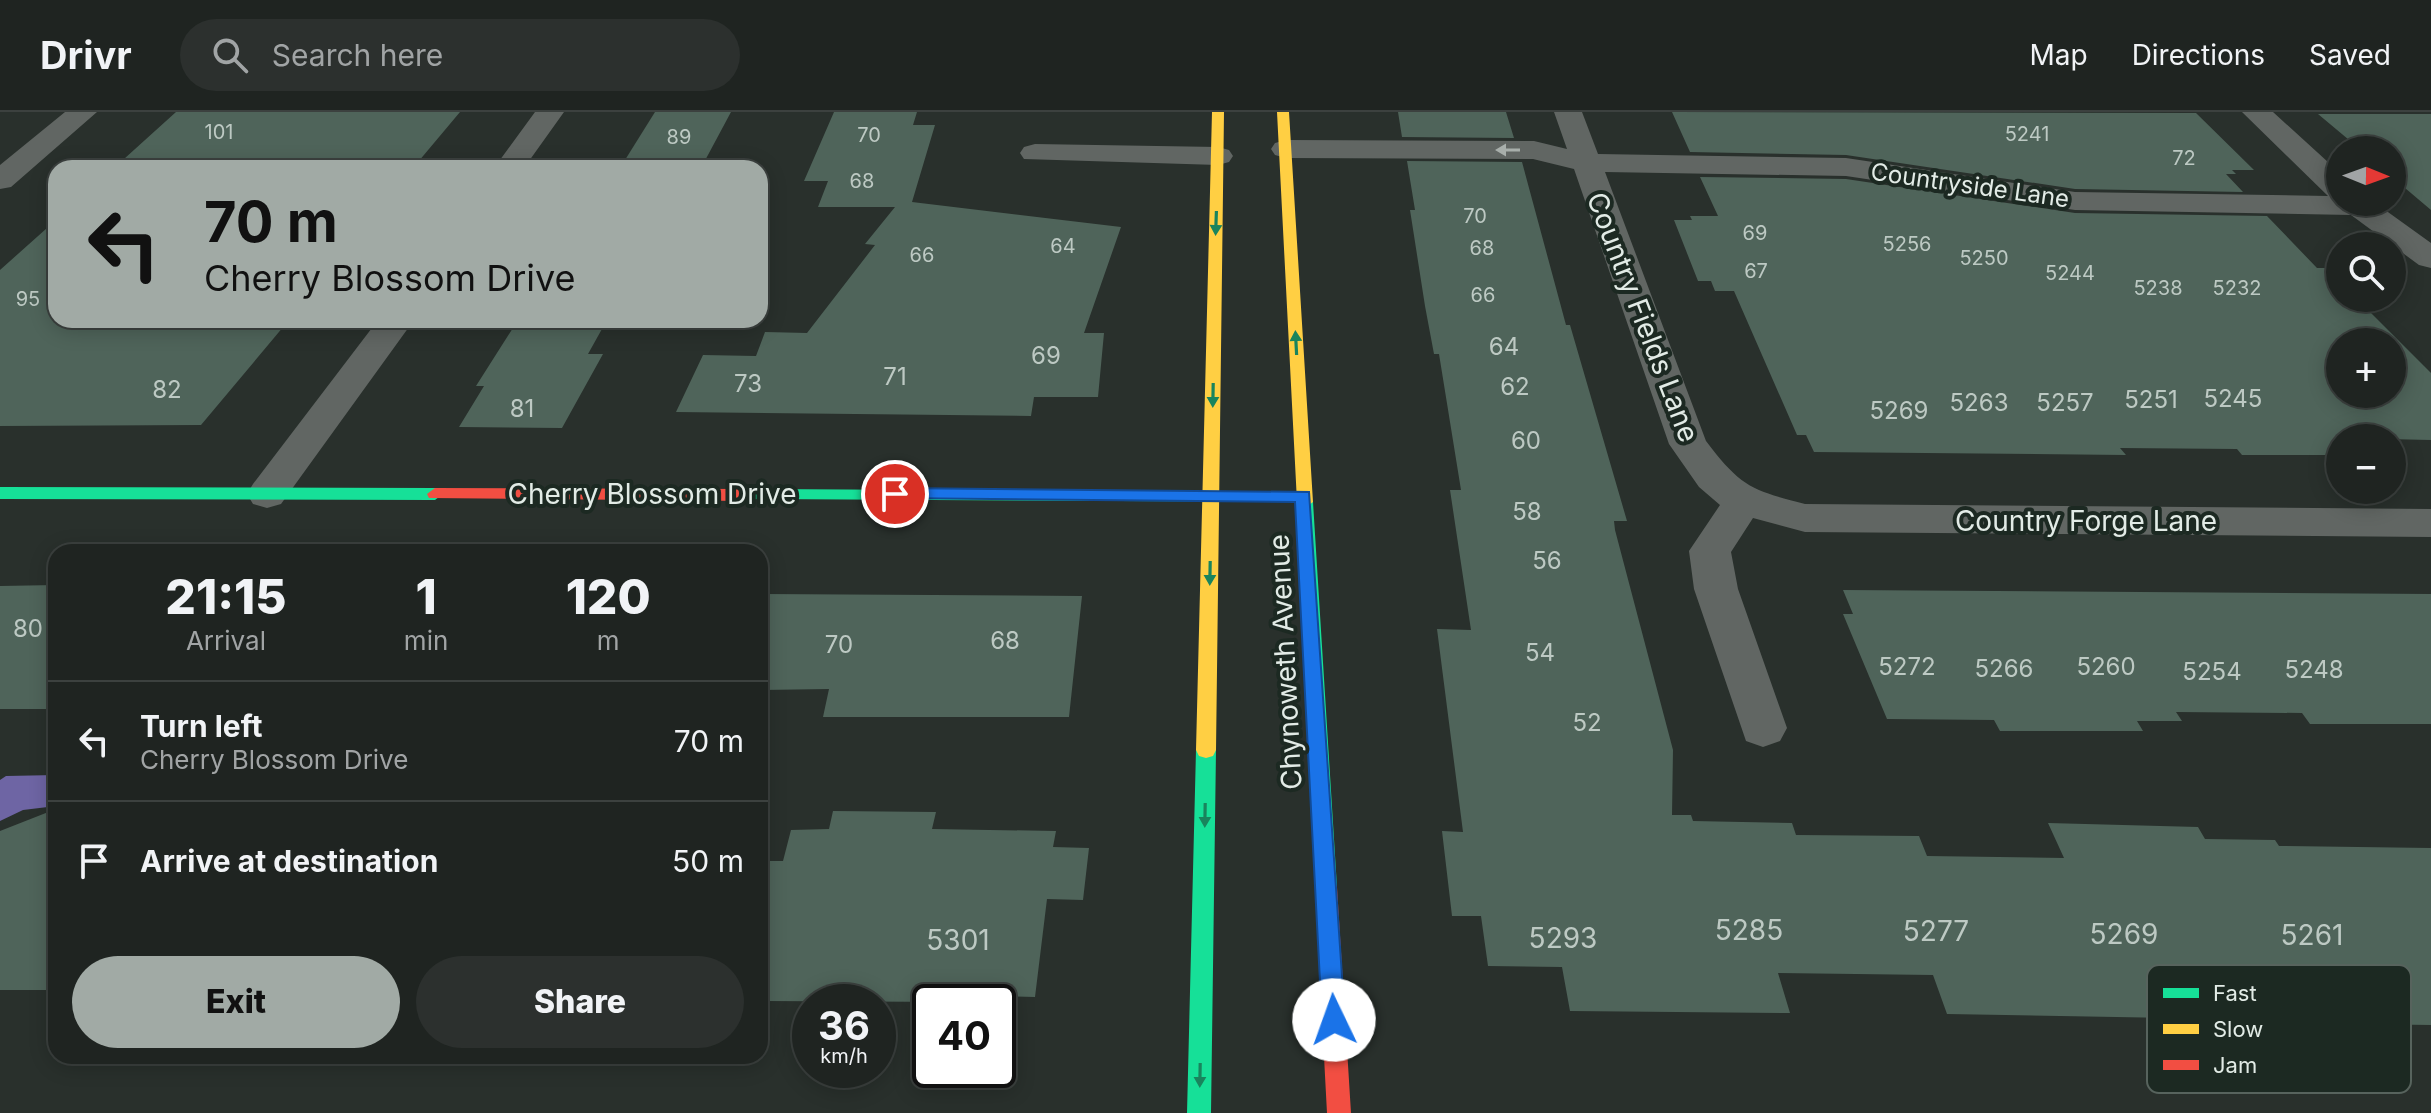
<!DOCTYPE html>
<meta charset="utf-8">
<style>
body{margin:0;font-family:Inter,sans-serif;background:#2c302e;color:#f1f3f6;height:100vh;display:flex;flex-direction:column;font-size:30px;white-space:nowrap}
*{box-sizing:border-box;margin:0}
p{font-size:26px;color:#a1a4a5}
.icon{flex:none;width:44px;height:44px;fill:none;stroke:currentColor;stroke-width:2;stroke-linecap:round;stroke-linejoin:round}
.map{position:relative;flex:1;overflow:hidden}
.drawer{position:absolute;left:48px;top:432px;width:720px;height:520px;display:flex;flex-direction:column;background:#1f2421;border-radius:24px;box-shadow:0 4px 20px #0003,0 0 0 2px #3c413f}
.drawer>*{flex:none}
.top-card{position:absolute;left:48px;top:48px;width:720px;height:168px;border-radius:24px;box-shadow:0 4px 20px #0003,0 0 0 2px #3c413f;background:#a1aaa5;color:#111;overflow:hidden}
.needle{width:52px;rotate:91deg}
.tools{position:absolute;left:2326px;top:24px;display:grid;gap:16px}
.tools a{display:grid;place-items:center;width:80px;height:80px;border-radius:50%;background:#1f2421;box-shadow:0 4px 20px #0003,0 0 0 2px #3c413f;font-size:40px}
.speed{position:absolute;left:792px;top:872px;display:flex;gap:16px;font-size:40px;font-weight:700;text-align:center}
.speed>*{display:grid;place-content:center;width:104px;height:104px;border-radius:50%;background:#1f2421;box-shadow:0 4px 20px #0003,0 0 0 2px #3c413f;line-height:1}
.speed small{font-size:20px;font-weight:400}
.speed .limit{border:4px solid #111;border-radius:12px;background:#fff;color:#111}
.pin{position:absolute;display:grid;place-items:center;width:68px;height:68px;color:#fff;margin:-34px;border:4px solid #fff;border-radius:50%;box-shadow:0 2px 8px #0007}
.me{position:absolute;width:88px;margin:-44px;rotate:357deg;stroke-linejoin:round;filter:drop-shadow(0 0 6px #0008)}
.turn{display:flex;align-items:center;gap:28px;height:168px;padding:0 24px;font-size:36px}
.turn .icon{width:104px;height:104px;stroke-width:2.5}
.turn b{display:block;font-size:56px;line-height:68px}
.eta{display:flex;justify-content:space-evenly;align-items:center;height:136px;text-align:center}
.eta b{font-size:48px;font-weight:800;line-height:56px}
.cta{display:flex;gap:16px;margin-top:auto;padding:16px 24px}
.cta a{flex:1;height:92px;border-radius:48px;background:#a1aaa5;color:#111;font-size:32px;font-weight:800;line-height:92px;text-align:center}
.cta a+a{background:#2c302e;color:#f1f3f6}
ul{padding:0;list-style:none}
li{display:flex;align-items:center;gap:24px;height:120px;padding:0 24px;border-top:2px solid #3c413f}
li div{flex:1}
li b{display:block;font-size:30px}
li em{font-style:normal}
header{display:flex;align-items:center;gap:48px;box-sizing:border-box;height:112px;padding:0 40px;background:#1f2421;border-bottom:2px solid #3c413f}
header strong{font-size:38px}
nav{display:flex;gap:44px;margin-inline-start:auto;font-size:28px}
.search{width:560px;height:72px;background:#2c302e;display:flex;align-items:center;gap:20px;box-sizing:border-box;padding:0 28px;border-radius:44px;color:#a1a4a5;font-size:30px}
.map>svg:first-child{display:block}
</style>
<header>
<strong>Drivr</strong>
<div class="search"><svg class="icon" aria-label="search" viewBox="0 0 24 24"><circle cx="10" cy="10" r="6"/><path d="M15 15l6 6"/></svg>Search here</div>
<nav><a>Map</a><a>Directions</a><a>Saved</a></nav>
</header>
<div class="map">
<svg width="2431" height="1001" viewBox="0 0 2431 1001">
<rect width="100%" height="100%" fill="#29302c"/>
<path fill="#6e65a4" d="M56 663V694L23 698 0 709V668L6 664Z"/>
<path fill="#4f645a" fill-rule="evenodd" d="M176 0H460L413 56H114Z
M655 0H731L701 56H620Z
M834 0H917L913 13H935L912 90 1121 115 1084 221H1104L1098 285H1034L1031 304 676 300 703 243 756 244 765 220 807 221 875 133 865 132 895 95H818L828 69H804Z
M1398 0H1506L1514 26 1402 25Z
M1672 0 2196 1 2254 58H2232L2236 62H2226L2243 80 2075 77 1846 43 1690 40Z
M2318 2H2431V98L2392 65V38H2361Z
M1407 49 1522 50 1566 213H1570L1627 409H1614L1615 418 1673 638 1672 703H1691L1693 709 1792 711 1796 723 1919 724 1927 744 2064 746 2048 711 2198 715 2205 727 2275 728 2279 734 2431 736V913L2358 912 2327 861 2150 862 2172 906 1947 902 1933 863 1778 861 1790 901 1570 899 1562 855 1488 854 1481 804H1452L1442 719 1463 720 1437 517 1471 518 1450 378H1461L1439 242H1434L1425 194 1410 98H1415Z
M1700 65 1846 67 2075 101 2267 104 2317 156H2326L2340 170V186H2356L2431 261V328L2340 326V343H2242L2237 337 2120 336 2126 343 1814 340 1806 323H1797L1734 179H1715L1711 169H1698L1674 108H1692L1690 104H1718ZM2340 230H2392V282H2340Z
M56 108V208H289L201 313 0 314V158Z
M518 208H607L588 242H603L562 316 459 315 484 274H476Z
M56 473V597H0V474Z
M1843 478 2431 482V612H2310L2302 601 2176 600 2182 609H2137L2143 619H2000L1994 608 1887 607 1843 502H1853Z
M760 482 1082 484 1069 605H823L829 577 760 578Z
M56 697V878H0V719Z
M833 699 936 700 932 717 1056 719 1053 735 1089 736 1083 788 1047 787 1035 885 959 883 958 890 760 889V749H783L791 718 829 717Z"/>
<g fill="none" stroke-linecap="round" stroke-linejoin="round">
<path fill="#616663" fill-rule="evenodd" d="M65 0H97L11 75 0 77V53Z
M535 0H564L524 56H494Z
M1554 0H1582L1598 42 1846 46 2075 80 2328 84 2242 0H2273L2340 61V90H2374L2431 131V156L2419 153 2351 103 2075 98 1846 64 1605 60 1706 329C1741 375 1751 378 1805 392L2431 397V425L1805 420 1753 406 1731 440 1738 477 1787 616 1780 629 1763 635 1746 629 1694 477 1689 439 1720 393 1699 375 1669 332 1574 57 1533 47 1286 46 1275 43 1271 37 1275 31 1286 28 1534 29 1567 37Z
M1035 32 1218 35 1229 38 1233 44 1229 50 1218 53 1024 47 1020 41 1024 35Z
M378 208H414L281 392 267 396 253 392 247 382 253 372Z"/>
<path fill="#16e098" fill-rule="evenodd" d="M0 375 435 376 443 382 435 388 0 387Z
M745 377 1309 380 1313 390 1337 775 1334 782 1326 784 1318 782 1315 775 1297 390 739 387 737 383 739 379Z
M1206 630 1213 632 1216 638 1211 1001H1187L1196 638 1199 632Z"/>
<path fill="#ffcf43" fill-rule="evenodd" d="M1212 0H1224L1216 638 1213 644 1206 646 1199 644 1196 638Z
M1277 0H1289L1313 390 1305 396 1297 390Z"/>
<path fill="#f24e42" fill-rule="evenodd" d="M435 376 745 377 753 383 745 389 429 386 427 382Z
M1326 766 1334 768 1337 775 1351 1001H1327L1315 775 1318 768Z"/>
</g>
<defs><path id="oneway-solid" d="M-6-.8H1V-3.2L6.5 0L1 3.2V.8H-6Z" transform="scale(2)"/></defs>
<use fill="#a8afab" href="#oneway-solid" transform="translate(1508 38) rotate(-180)"/>
<g fill="#19845d">
<use href="#oneway-solid" transform="translate(1216 111) rotate(92)"/>
<use href="#oneway-solid" transform="translate(1296 231) rotate(-93)"/>
<use href="#oneway-solid" transform="translate(1213 283) rotate(91)"/>
<use href="#oneway-solid" transform="translate(1210 461) rotate(91)"/>
<use href="#oneway-solid" transform="translate(1205 703) rotate(91)"/>
<use href="#oneway-solid" transform="translate(1200 963) rotate(91)"/>
</g>
<path fill="#1a73e8" stroke="#114b97" stroke-width="2" d="M895 376 1309 380 1345 908 1342 916 1334 919 1326 916 1322 908 1295 390 889 386 887 382Z"/>
<g text-anchor="middle" dominant-baseline="central" stroke-width="8" stroke-linejoin="round" paint-order="stroke">
<g font-size="20" fill="#bdc9c3">
<text x="219" y="20">101</text>
<text x="2027" y="22">5241</text>
<text x="869" y="23">70</text>
<text x="679" y="25">89</text>
<text x="2184" y="46">72</text>
<text x="862" y="69">68</text>
<text x="1475" y="104">70</text>
<text x="1755" y="121">69</text>
<text x="1907" y="132">5256</text>
<text x="1063" y="134">64</text>
<text x="1482" y="136">68</text>
<text x="922" y="143">66</text>
<text x="1984" y="146">5250</text>
<text x="1756" y="159">67</text>
<text x="2070" y="161">5244</text>
<text x="2158" y="176">5238</text>
<text x="2237" y="176">5232</text>
<text x="1483" y="183">66</text>
<text x="28" y="187">95</text>
</g>
<g font-size="24" fill="#e2ebe6" stroke="#1c2922">
<text transform="translate(1970 73) rotate(8)">Countryside Lane</text>
</g>
<g font-size="24" fill="#bdc9c3">
<text x="1504" y="234">64</text>
<text x="1046" y="243">69</text>
<text x="895" y="264">71</text>
<text x="748" y="271">73</text>
<text x="1515" y="274">62</text>
<text x="167" y="277">82</text>
<text x="2233" y="286">5245</text>
<text x="2151" y="287">5251</text>
<text x="1979" y="290">5263</text>
<text x="2065" y="290">5257</text>
<text x="522" y="296">81</text>
<text x="1899" y="298">5269</text>
<text x="1526" y="328">60</text>
<text x="1527" y="399">58</text>
<text x="1547" y="448">56</text>
<text x="28" y="516">80</text>
<text x="1005" y="528">68</text>
<text x="839" y="532">70</text>
<text x="1540" y="540">54</text>
<text x="1907" y="554">5272</text>
<text x="2106" y="554">5260</text>
<text x="2004" y="556">5266</text>
<text x="2314" y="557">5248</text>
<text x="2212" y="559">5254</text>
<text x="1587" y="610">52</text>
</g>
<g font-size="28" fill="#e2ebe6" stroke="#1c2922">
<text transform="translate(1643 205) rotate(69)">Country Fields Lane</text>
<text x="652" y="382">Cherry Blossom Drive</text>
<text x="2086" y="409">Country Forge Lane</text>
<text transform="translate(1285 550) rotate(-93)">Chynoweth Avenue</text>
</g>
<g font-size="28" fill="#bdc9c3">
<text x="1749" y="818">5285</text>
<text x="1936" y="819">5277</text>
<text x="2124" y="822">5269</text>
<text x="2312" y="823">5261</text>
<text x="1563" y="826">5293</text>
<text x="958" y="828">5301</text>
</g>
</g>
<rect x="2147" y="853" width="264" height="128" rx="12" fill="#1c2922" stroke="#57635d" stroke-width="2"/>
<rect x="2163" y="876" width="36" height="10" fill="#16e098"/>
<rect x="2163" y="912" width="36" height="10" fill="#ffcf43"/>
<rect x="2163" y="948" width="36" height="10" fill="#f24e42"/>
<g font-size="22" fill="#e2ebe6">
<text x="2213" y="889">Fast</text>
<text x="2213" y="925">Slow</text>
<text x="2213" y="961">Jam</text>
</g>
</svg>
<div class="tools">
<a><svg class="needle" viewBox="-14 -14 28 28"><path d="M0-13l5 13h-10z" fill="#e53935"/><path d="M0 13l5-13h-10z" fill="#a1a4a5"/></svg></a>
<a><svg class="icon" aria-label="search" viewBox="0 0 24 24"><circle cx="10" cy="10" r="6"/><path d="M15 15l6 6"/></svg></a>
<a>+</a>
<a>−</a>
</div>
<div class="speed"><div>36<small>km/h</small></div><div class="limit">40</div></div>
<div class="pin" style="left:895px;top:382px;background:#d93025"><svg class="icon" aria-label="arrive" viewBox="0 0 24 24"><path d="M6 21V4h12l-3 4 3 4H6"/></svg></div>
<svg class="me" style="left:1334px;top:908px" viewBox="-20 -20 40 40"><circle r="19" fill="#fff"/><path d="M0-13L10 11 0 6-10 11z" fill="#1a73e8"/></svg>
<div class="top-card">
<div class="turn"><svg class="icon" aria-label="left" viewBox="0 0 24 24"><path d="M17 20v-9H6M10 6l-5 5 5 5"/></svg><div><b>70 m</b>Cherry Blossom Drive</div></div>
</div>
<section class="drawer">
<div class="eta">
<div><b>21:15</b><p>Arrival</p></div>
<div><b>1</b><p>min</p></div>
<div><b>120</b><p>m</p></div>
</div>
<ul>
<li><svg class="icon" aria-label="left" viewBox="0 0 24 24"><path d="M17 20v-9H6M10 6l-5 5 5 5"/></svg><div><b>Turn left</b><p>Cherry Blossom Drive</p></div><em>70 m</em></li>
<li><svg class="icon" aria-label="arrive" viewBox="0 0 24 24"><path d="M6 21V4h12l-3 4 3 4H6"/></svg><div><b>Arrive at destination</b></div><em>50 m</em></li>
</ul>
<div class="cta"><a>Exit</a><a>Share</a></div>
</section>
</div>
